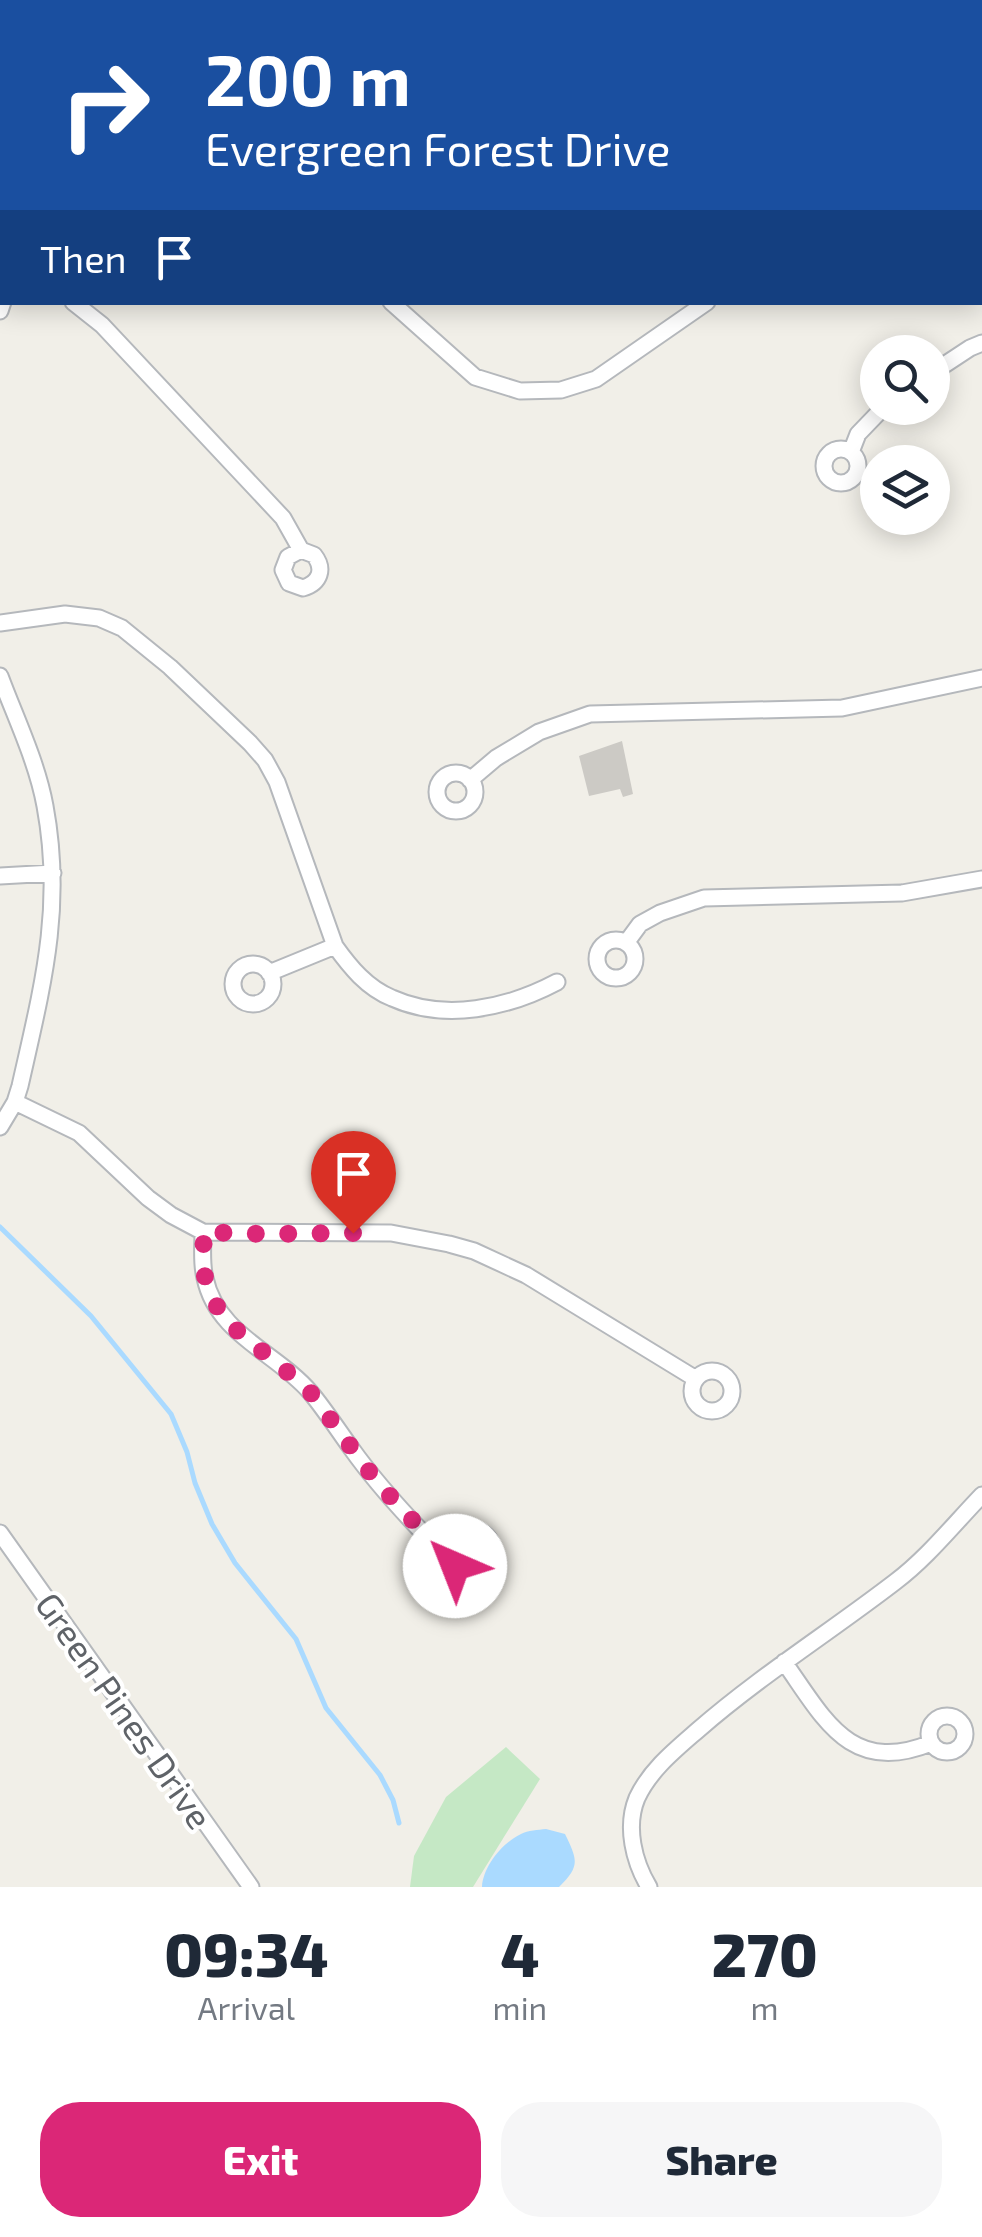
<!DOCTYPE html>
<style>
body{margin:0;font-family:"Exo 2",sans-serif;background:#f6f6f7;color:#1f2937;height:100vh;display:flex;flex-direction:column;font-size:38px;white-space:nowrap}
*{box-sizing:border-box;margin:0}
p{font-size:32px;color:#747a83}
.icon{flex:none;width:55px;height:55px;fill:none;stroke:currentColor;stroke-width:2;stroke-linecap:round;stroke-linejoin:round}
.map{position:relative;height:1887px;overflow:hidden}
.panel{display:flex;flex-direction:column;background:#fff;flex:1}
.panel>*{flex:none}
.banner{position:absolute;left:0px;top:0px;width:982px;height:305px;box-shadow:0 5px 25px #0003;background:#1a4fa0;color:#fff;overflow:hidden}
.fabs{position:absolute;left:860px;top:335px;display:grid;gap:20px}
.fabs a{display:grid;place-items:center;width:90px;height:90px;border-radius:50%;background:#fff;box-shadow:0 5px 25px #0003;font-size:50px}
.pin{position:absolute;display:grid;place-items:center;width:85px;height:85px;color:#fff;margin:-102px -42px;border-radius:50% 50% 50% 0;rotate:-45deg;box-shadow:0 0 10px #0007}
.pin .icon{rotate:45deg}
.me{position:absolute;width:110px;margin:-55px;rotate:316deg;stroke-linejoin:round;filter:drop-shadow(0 0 8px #0008)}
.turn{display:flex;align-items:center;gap:35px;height:210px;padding:0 40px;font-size:45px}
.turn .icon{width:130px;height:130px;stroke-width:2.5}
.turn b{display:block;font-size:70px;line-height:85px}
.then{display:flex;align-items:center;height:95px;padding:0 40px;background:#0003;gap:20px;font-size:38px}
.eta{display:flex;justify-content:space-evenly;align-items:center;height:170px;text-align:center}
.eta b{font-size:60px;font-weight:800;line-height:70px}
.cta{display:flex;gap:20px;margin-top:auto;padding:20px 40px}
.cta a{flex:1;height:115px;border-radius:40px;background:#db2777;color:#fff;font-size:40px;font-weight:800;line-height:115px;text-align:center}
.cta a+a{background:#f6f6f7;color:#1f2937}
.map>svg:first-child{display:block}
</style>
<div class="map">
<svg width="982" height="1887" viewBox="0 0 982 1887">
<rect width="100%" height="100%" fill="#f1efe8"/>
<path fill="#c5e8c5" d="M506 1747 540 1779 473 1887H410L414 1856 446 1797Z"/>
<path fill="#aadaff" d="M546 1829 565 1834C577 1859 581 1866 559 1887H482C483 1867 502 1843 521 1834 528 1830 538 1830 546 1829Z"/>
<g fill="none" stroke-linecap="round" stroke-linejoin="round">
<path stroke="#aadaff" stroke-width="5" d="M0 1227 91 1316 171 1414 187 1452 195 1483 212 1524 235 1563 296 1639 326 1708 380 1775 393 1800 399 1823"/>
</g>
<path fill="#cccac5" d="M622 741 633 794 623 797 620 789 589 796 579 756Z"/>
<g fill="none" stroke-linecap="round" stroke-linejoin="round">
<defs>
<path id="street" d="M124 0 125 2
M822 0 824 2
M252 2 256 0
M0 272 2 273
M73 302 102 325 283 518 301 550 314 555C325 569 320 583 303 588L289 583 283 570 288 557 301 550
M391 302 475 377 520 391 561 390 596 379 707 302
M0 311 3 302
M932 373 970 348 982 343
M824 466a17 17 0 1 1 34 0a17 17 0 1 1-34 0Z
M851 452 858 434 883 408
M0 623 65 614 99 618 122 628 170 667 250 743 265 760 277 782 335 946C350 967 367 988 392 998 445 1022 508 1008 557 982
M0 676C16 719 37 762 45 806 64 908 42 988 20 1086L15 1102 0 1127
M437 792a19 19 0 1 1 38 0a19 19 0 1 1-38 0Z
M470 780 496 758 539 732 590 714 842 708 982 678
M0 876 53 873
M597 959a19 19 0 1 1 38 0a19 19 0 1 1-38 0Z
M626 943 640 924 660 913 704 898 902 893 982 879
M233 984a20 20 0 1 1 40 0a20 20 0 1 1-40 0Z
M269 973 335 946
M15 1102 79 1133 148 1198 171 1215 203 1232 391 1233 449 1244 474 1251 526 1275 696 1379
M203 1232C203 1247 201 1263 205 1278 217 1335 276 1352 311 1393 325 1410 338 1430 351 1448 373 1479 399 1508 425 1535 435 1546 446 1559 457 1568 470 1577 490 1571 492 1554 493 1546 490 1538 484 1534 468 1521 450 1538 436 1547
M692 1391a20 20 0 1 1 40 0a20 20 0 1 1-40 0Z
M0 1533 251 1887
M784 1662C824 1718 850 1776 931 1743
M929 1734a18 18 0 1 1 36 0a18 18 0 1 1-36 0Z
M649 1887C634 1862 625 1827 637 1798 650 1770 675 1750 698 1730 760 1676 830 1632 895 1582 927 1558 954 1524 982 1495"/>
</defs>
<use href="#street" stroke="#b5b8bc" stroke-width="19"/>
<use href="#street" stroke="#fff" stroke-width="15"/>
</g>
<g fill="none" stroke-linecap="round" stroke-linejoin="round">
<path stroke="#db2777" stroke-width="18" stroke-dasharray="0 32.4" d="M353 1233 264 1234 203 1232 205 1278 222 1318 308 1389 377 1482 455 1566"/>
</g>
<g text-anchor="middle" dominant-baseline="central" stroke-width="8" stroke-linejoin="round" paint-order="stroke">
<g font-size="35" fill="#5f6368" stroke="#fff">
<text transform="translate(125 1710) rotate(55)">Green Pines Drive</text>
</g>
</g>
</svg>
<div class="fabs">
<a><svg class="icon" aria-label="search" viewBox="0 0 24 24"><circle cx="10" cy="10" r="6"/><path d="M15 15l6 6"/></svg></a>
<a><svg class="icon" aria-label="layers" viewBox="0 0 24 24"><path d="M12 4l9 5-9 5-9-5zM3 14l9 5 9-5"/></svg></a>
</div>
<div class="pin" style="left:353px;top:1233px;background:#d93025"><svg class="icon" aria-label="arrive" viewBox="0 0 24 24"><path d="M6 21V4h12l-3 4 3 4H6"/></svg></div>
<svg class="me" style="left:455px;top:1566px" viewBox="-20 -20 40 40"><circle r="19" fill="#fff"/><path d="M0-13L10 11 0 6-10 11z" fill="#db2777"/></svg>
<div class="banner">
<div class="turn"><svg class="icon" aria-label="right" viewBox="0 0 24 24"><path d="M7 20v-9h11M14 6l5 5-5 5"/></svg><div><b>200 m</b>Evergreen Forest Drive</div></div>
<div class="then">Then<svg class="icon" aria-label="arrive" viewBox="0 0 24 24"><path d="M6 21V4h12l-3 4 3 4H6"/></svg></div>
</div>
</div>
<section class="panel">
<div class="eta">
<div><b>09:34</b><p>Arrival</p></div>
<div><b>4</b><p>min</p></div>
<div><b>270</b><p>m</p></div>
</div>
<div class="cta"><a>Exit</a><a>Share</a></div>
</section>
